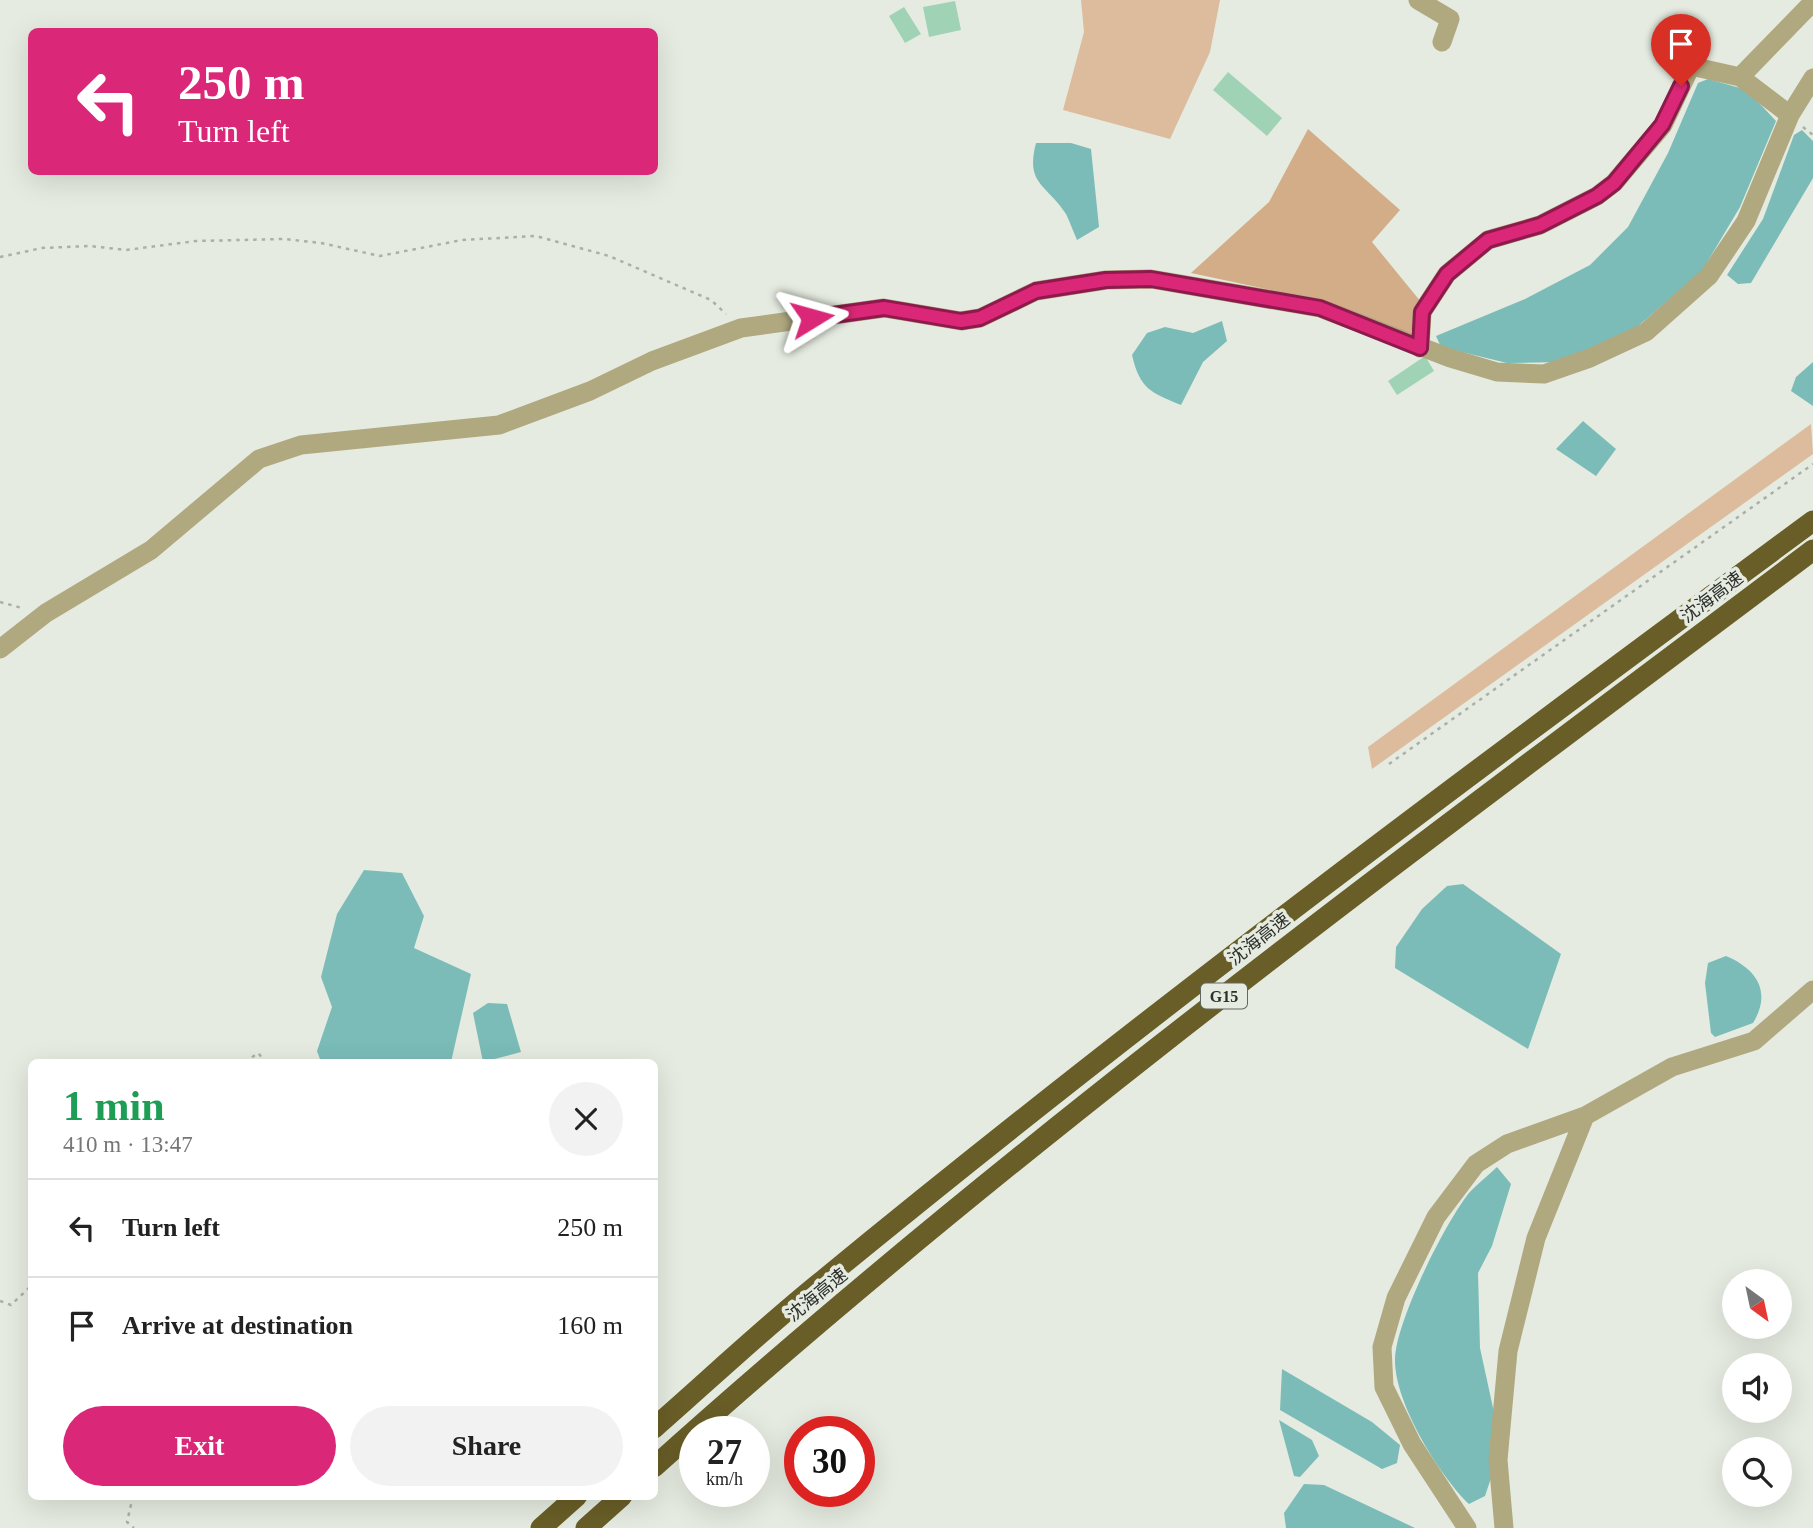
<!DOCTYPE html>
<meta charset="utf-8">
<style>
body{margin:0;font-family:"Times New Roman","Noto Sans SC",serif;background:#f2f2f2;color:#222;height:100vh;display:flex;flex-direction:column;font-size:26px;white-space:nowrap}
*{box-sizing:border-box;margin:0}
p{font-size:23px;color:#767676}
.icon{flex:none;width:38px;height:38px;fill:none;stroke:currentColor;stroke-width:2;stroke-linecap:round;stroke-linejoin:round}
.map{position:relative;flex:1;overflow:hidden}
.sheet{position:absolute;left:28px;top:1059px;width:630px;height:441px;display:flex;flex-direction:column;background:#fff;border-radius:10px;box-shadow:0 7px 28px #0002}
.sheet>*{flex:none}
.banner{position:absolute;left:28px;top:28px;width:630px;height:147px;border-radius:10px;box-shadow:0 7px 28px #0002;background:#db2777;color:#fff;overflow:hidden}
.needle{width:46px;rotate:147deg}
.buttons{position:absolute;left:1722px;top:1269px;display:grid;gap:14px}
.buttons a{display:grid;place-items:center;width:70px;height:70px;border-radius:50%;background:#fff;box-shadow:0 7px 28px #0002;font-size:35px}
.speed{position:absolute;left:679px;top:1416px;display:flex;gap:14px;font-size:35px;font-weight:700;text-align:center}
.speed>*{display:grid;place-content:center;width:91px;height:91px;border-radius:50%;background:#fff;box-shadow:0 7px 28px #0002;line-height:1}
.speed small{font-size:18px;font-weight:400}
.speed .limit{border:10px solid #d22;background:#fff;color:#111}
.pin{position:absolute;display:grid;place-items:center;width:60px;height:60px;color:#fff;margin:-72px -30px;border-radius:50% 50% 50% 0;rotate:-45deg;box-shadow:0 0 7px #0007}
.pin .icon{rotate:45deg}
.me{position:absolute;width:77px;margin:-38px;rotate:82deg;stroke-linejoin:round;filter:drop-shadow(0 0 5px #0008)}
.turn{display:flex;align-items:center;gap:24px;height:147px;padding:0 35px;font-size:32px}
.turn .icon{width:91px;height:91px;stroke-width:2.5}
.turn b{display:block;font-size:49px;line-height:60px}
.round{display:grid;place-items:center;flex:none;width:74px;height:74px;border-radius:37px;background:#f2f2f2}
.overview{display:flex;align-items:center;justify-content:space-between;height:119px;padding:0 35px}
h1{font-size:42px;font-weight:700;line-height:52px;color:#1e9e55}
.primary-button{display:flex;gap:14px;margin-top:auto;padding:14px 35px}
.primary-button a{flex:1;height:80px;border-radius:42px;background:#db2777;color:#fff;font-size:28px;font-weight:700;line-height:80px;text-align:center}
.primary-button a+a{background:#f2f2f2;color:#222}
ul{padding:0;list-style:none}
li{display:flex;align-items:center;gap:21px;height:98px;padding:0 35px;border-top:2px solid #e0e0e0}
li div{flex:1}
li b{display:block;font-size:26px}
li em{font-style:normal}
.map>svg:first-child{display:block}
</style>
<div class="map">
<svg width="1813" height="1528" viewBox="0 0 1813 1528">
<rect width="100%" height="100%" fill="#e5ebe0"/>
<path fill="#dcbc9c" d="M1081 0H1220L1210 52 1170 139 1063 110 1084 32Z
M1811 424 1813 454 1372 769 1368 747Z"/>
<path fill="#d2ad88" d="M1308 129 1400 210 1372 242 1421 302 1410 335 1328 302 1191 273 1269 202Z"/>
<path fill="#7bbcb8" d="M1708 79 1747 90 1776 121 1740 207 1702 271 1637 327 1560 362 1507 363 1441 347 1436 336 1525 299 1590 265 1628 227 1668 153 1698 83Z
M1802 130 1813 141V178L1751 283 1738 284 1727 275 1763 219 1794 135Z
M1036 143H1071L1091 149 1099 227 1077 240C1073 231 1070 222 1066 214 1047 184 1025 185 1036 143Z
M1222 321 1227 341 1203 362 1181 405C1150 392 1140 389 1132 355L1147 333 1165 327 1193 333Z
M1813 362V406L1791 391 1796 377Z
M1583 421 1616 449 1596 476 1556 449Z
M364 870 402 873 424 916 414 948 471 974 451 1062H321L317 1051 332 1007 321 977 337 914Z
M1463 884 1561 954 1528 1049 1395 968 1396 947 1422 909 1447 886Z
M1726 956C1757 969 1772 992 1753 1023L1715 1037 1711 1033 1705 983 1708 963Z
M488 1003 507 1004 521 1052 483 1062 473 1013Z
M1497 1167 1511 1184 1492 1246 1478 1273 1480 1348 1495 1417 1491 1478 1485 1496 1469 1504C1439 1475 1394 1402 1395 1359 1396 1321 1445 1223 1469 1193 1477 1184 1488 1176 1497 1167Z
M1282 1369 1372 1422 1400 1445 1397 1463 1382 1469 1280 1410Z
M1279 1420 1312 1440 1319 1456 1300 1477 1294 1476Z
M1304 1484 1324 1485 1415 1528H1286L1284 1513Z"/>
<path fill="#a0d3b6" d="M955 1 961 30 929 37 923 7Z
M904 7 921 34 905 43 889 16Z
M1228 72 1282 118 1267 136 1213 90Z
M1425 356 1434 371 1397 395 1388 381Z"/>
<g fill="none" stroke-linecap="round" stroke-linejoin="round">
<path stroke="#abb0a7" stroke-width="2.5" stroke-dasharray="3.5 5" stroke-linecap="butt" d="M1803 127 1813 135
M0 257 42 248 90 246 126 250 196 241 284 239 321 243 380 256 462 240 536 236 609 256 711 300 726 314
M0 602 22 608
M1389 764 1813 464
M245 1062 258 1053 266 1062
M0 1301 11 1305 32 1285
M133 1496 127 1522 134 1528"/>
<path stroke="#b0a87f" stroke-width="19" d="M1418 0 1450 19 1442 42
M1740 77 1790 115
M1420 348 1422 312 1447 274 1488 240 1540 225 1597 196 1614 183 1663 125 1691 66 1740 77 1813 2
M0 649 46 613 151 550 259 459 301 445 499 425 590 391 652 361 741 328 884 308 961 321 980 318 1036 291 1106 280 1151 279 1320 308 1450 358 1497 372 1544 374 1590 358 1646 332 1709 276 1746 221 1790 115 1813 78
M1467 1528 1412 1444 1384 1387 1382 1347 1396 1298 1436 1217 1476 1164 1507 1144 1585 1116 1672 1067 1754 1041 1813 990
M1504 1528 1498 1460 1508 1351 1536 1238 1585 1116"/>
<path stroke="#695e27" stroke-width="21" d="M654 1428C710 1379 764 1328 821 1282 1143 1017 1478 768 1813 521
M654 1467C1020 1138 1421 845 1813 550
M541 1528 577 1496
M586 1528 622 1496"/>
</g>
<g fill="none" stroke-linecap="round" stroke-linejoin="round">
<defs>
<path id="route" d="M812 318 884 308 961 321 980 318 1036 291 1106 280 1151 279 1320 308 1420 348 1422 312 1447 274 1488 240 1540 225 1597 196 1614 183 1662 125 1681 86"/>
</defs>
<use href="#route" stroke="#8e194d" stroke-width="18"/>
<use href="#route" stroke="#db2777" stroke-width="12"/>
</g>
<g text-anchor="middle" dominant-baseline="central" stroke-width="7" stroke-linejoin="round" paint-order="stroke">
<rect fill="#e5ebe0" stroke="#646761" stroke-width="2" x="1201" y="983.5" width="46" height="25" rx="5"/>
<g font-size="16" font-weight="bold" fill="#2d2f2b">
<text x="1224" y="996">G15</text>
</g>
<g font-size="18" fill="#2d2f2b" stroke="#e5ebe0">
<text transform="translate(1712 597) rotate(-37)">沈海高速</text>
<text transform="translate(1259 939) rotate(-38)">沈海高速</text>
<text transform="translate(817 1295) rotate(-39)">沈海高速</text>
</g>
</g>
</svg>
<div class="buttons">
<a><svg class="needle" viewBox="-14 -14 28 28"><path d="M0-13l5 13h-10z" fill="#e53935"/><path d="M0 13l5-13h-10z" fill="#767676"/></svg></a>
<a><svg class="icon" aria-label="sound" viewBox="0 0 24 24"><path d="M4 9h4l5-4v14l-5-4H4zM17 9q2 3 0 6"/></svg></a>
<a><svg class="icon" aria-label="search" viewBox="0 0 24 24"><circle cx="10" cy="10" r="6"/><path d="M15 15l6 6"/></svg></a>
</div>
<div class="speed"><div>27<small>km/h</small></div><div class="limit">30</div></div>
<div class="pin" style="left:1681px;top:86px;background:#d93025"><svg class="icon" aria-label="arrive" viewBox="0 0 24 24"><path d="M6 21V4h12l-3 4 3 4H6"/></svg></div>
<svg class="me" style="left:812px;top:318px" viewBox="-20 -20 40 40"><path d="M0-17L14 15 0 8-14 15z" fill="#db2777" stroke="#fff" stroke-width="4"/></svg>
<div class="banner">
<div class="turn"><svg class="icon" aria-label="left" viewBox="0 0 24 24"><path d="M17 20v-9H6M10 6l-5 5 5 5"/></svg><div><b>250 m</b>Turn left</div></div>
</div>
<section class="sheet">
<div class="overview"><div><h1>1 min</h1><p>410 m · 13:47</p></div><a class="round"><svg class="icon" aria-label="close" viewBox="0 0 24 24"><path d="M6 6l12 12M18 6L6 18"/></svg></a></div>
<ul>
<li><svg class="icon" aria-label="left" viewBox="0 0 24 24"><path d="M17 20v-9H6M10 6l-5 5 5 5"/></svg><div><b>Turn left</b></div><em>250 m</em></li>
<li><svg class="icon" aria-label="arrive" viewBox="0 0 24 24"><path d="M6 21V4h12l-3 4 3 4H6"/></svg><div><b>Arrive at destination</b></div><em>160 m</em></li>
</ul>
<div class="primary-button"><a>Exit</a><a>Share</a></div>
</section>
</div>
